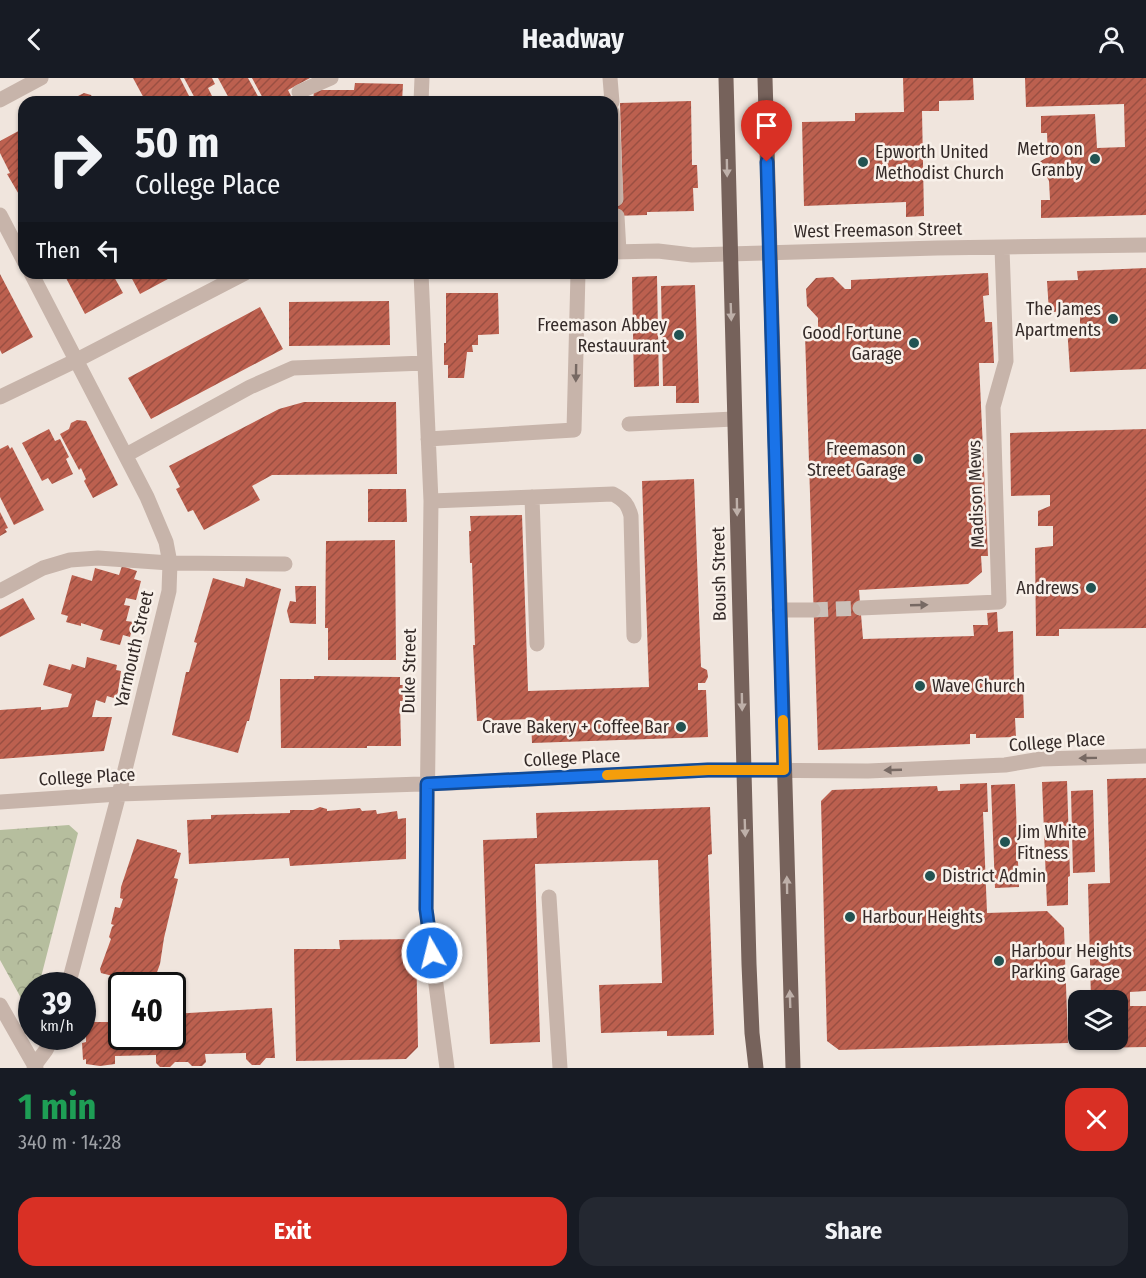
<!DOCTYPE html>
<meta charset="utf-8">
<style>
body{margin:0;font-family:"Fira Sans Condensed",sans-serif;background:#242831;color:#f1f3f6;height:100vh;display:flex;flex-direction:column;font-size:22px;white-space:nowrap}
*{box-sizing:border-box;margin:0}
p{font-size:20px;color:#9ea1a6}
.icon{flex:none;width:33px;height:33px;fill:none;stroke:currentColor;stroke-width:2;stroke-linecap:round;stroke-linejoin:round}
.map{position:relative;height:990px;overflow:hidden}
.panel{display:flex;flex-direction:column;background:#171b24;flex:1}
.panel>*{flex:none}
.banner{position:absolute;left:18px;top:18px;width:600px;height:183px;border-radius:18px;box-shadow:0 2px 4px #0004;background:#171b24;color:#f1f3f6;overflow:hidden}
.controls{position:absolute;left:1068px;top:912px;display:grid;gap:12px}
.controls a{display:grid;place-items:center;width:60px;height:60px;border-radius:12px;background:#171b24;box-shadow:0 2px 4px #0004;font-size:30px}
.speed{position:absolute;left:18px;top:894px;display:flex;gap:12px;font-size:30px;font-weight:700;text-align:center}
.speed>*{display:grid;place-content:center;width:78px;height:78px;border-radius:50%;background:#171b24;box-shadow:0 2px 4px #0004;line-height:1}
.speed small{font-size:15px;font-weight:400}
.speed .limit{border:3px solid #111;border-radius:9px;background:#fff;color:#111}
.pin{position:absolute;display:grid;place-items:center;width:51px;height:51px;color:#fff;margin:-62px -26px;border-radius:50% 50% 50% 0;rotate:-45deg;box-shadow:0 0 6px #0007}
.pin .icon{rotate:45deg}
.me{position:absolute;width:66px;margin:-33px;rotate:352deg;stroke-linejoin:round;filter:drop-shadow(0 0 4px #0008)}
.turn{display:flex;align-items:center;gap:21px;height:126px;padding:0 18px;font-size:27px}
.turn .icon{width:78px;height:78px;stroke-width:2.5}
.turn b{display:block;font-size:42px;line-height:51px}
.then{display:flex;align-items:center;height:57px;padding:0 18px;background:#0003;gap:12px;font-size:22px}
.round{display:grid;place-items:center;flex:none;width:63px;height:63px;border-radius:18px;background:#242831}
.summary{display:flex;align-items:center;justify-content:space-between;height:102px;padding:0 18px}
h1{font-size:36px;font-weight:700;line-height:45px;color:#1e9e55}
.primary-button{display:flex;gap:12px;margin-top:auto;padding:12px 18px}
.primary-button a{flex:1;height:69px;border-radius:18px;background:#d93025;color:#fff;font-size:24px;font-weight:700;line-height:69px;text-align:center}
.primary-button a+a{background:#242831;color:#f1f3f6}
header{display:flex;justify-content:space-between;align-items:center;height:78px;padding:0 18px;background:#171b24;font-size:27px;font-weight:700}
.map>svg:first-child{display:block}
</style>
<header><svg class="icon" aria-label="back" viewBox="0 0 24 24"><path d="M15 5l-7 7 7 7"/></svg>Headway<svg class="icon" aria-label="person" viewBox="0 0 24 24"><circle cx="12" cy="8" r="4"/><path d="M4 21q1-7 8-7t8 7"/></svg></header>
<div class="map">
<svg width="1146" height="990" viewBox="0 0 1146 990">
<defs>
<pattern id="park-crowns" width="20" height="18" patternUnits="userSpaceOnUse" patternTransform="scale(1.5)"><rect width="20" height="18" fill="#b6be9e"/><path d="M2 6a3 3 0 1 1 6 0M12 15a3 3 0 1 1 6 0" fill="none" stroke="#9da388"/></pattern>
<pattern id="building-hatch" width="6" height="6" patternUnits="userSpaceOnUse" patternTransform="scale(1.5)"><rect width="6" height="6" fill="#bc604f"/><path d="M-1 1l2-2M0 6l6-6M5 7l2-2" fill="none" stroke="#9a4f42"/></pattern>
</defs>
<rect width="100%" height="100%" fill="#f0e5dd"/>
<path fill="url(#park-crowns)" d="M69 747 78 755 39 907 32 908 31 919 21 920 0 882V752Z"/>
<path fill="url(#building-hatch)" d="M133 0H180L192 24H146Z
M184 0H212L215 6 208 10 215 24H197Z
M218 0H248L261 24H231Z
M252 0H310L288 12 291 18 279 24H265Z
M903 0H973L974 22 939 23V33H922L924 138 906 139V124L804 128 802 44 855 43V35L904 34Z
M1025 0H1146V137L1041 140V122H1050L1049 103 1039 84 1048 79 1047 55H1041V38L1095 36 1097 70 1125 69 1124 26 1026 29Z
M355 5 403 6 402 24H313L314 12H354Z
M84 15 91 17 95 24H77L78 18Z
M691 23 692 87H697L698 110H693L694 133 647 134V137L612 138V121H623L620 25Z
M24 50V125L7 96 10 95 0 75V63Z
M1146 190V291L1070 294 1067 248 1080 247V233L1049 234 1047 203 1078 202 1077 193Z
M72 195H112L123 215 85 236 66 200 73 196Z
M129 195H179L140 216Z
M988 195 989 217 983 218 985 244H992L994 285H979L988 478H981L982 494 968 506 859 512 863 561 974 558 973 547H988L987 535 997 534 998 554 1013 553 1014 608H1023L1024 640H1015L1016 659 976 660V656H970V666L818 672 805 256H818V240L807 228 806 211 816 200 833 199 845 211H851V202Z
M0 196 33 259 2 276 0 272Z
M657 198 659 308 634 309 632 199Z
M695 207 699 325H676V308H663L661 208Z
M446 215H498L499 256 478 257V267H472L473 274H467L464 300H448V287H444V265H446Z
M389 223 390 267 289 268V224Z
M260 229 283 271 151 341 128 300Z
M304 324H396L397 396 272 397 252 408 260 422 204 452 193 432 188 434 176 411 180 409 169 388 279 331Z
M77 342 86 343 118 407 93 420 84 403 86 401 81 390 79 392 60 356 69 351 71 345Z
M49 351 55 363 60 361 69 379 66 381 73 396 52 406 48 400 42 403 22 365Z
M1146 351V550L1059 551V558H1036L1035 470 1053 468V448H1038V433L1050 428V417L1011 418 1010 355Z
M8 367 10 371 12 369 44 432 14 447 0 419V371Z
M694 401 701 589 707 592 708 599 705 605H698V612H706L708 659 532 665 531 641 477 643 473 567H475L472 485H470L469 453H471L470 438 522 437 528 613 649 609 642 403Z
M368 411H406L407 444H368Z
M0 434 8 450 5 451 7 454 0 458Z
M395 462 396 582H328V550H325L326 463Z
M122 488 137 493 134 501 141 503 136 522 126 520 124 527 130 528 126 543 134 544 130 559 123 557 120 567 100 562 103 552 81 545V548L66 544 68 538 61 536 72 497 92 503 95 490 119 497Z
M213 500 244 509 246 500 281 511 249 643H247L238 675 172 657 186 594H189L197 565 194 564Z
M295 508H316V546L290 545 287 533 290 523 296 524Z
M23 520 35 541 0 559V532Z
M87 579 117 587 116 592 121 593 117 621 107 618 105 625 96 622 92 639H112L104 673 0 681V632L41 629V632L68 629 72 616 43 607 49 586 70 592 72 586 85 590Z
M314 598 400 599V607H403V623H400L401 668H367V670H281L280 601H314Z
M1146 700V913L1130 914V928H1146V969L1092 970V962H1118V922H1091L1088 806 1110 805 1107 701Z
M1067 703 1070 798 1068 799V827L1047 828 1042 704Z
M987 705 988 734H983L987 835 1047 833 1064 850 1068 965 839 972 827 963 821 723 832 712 937 708 938 713 960 712V706Z
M1015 706 1019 809 995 810 991 707Z
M1093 712 1095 794 1073 795 1071 713Z
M320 729 327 731V733L360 730 362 733 376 732 377 736 397 733 398 741 406 740V781L290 788 289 780 189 786 187 742 211 741V737L290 735V732H313Z
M710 729 712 776 708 777 714 957 667 958V953L601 955 599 907 662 905 658 782 535 786 540 964 490 966 483 762 537 760 536 735Z
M137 761 177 772V774L181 775 174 800 178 801 164 860 160 886 152 908 101 895 100 891 111 861 109 859 112 849 114 847 111 846 115 829 120 830 123 821 120 820 121 809Z
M416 861 418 969 406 981 296 983 294 871H340L339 862Z
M272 930 275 980H266L260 987H252L246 981V975L205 976 206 984 202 988H192L188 984H175L170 989H160L156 985V977L115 978V986L100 988 86 986V981L83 982 82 965 86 964V944H110V936H122V958H172V936Z"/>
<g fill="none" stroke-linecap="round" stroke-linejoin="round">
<path stroke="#cbc0b9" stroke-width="15" stroke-dasharray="15 8" stroke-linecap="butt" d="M813 532 860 530"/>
<path stroke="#c7b4aa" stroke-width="15" d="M610 0 612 24
M299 14 331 0
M0 22 41 0
M421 24 422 0
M612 34 616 121
M0 137 24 183
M617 138 619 174
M612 174 658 173 692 177 937 170 1146 167
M31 195 147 419 166 464 170 485 169 513 119 716 68 908
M421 195 431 423 426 831 447 990
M0 319 77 282 245 195
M629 346 734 341
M428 361 574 352 578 195
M126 377 250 309 293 290 425 285
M532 419 537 566
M431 423 613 416C624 422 628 426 631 438L634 558
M0 513 43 490 70 482 98 480 170 485 285 486
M860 530 999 524 993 329 1006 283 1002 170
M779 532H813
M0 724 119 716 452 705 708 692 868 693 1005 687 1041 681 1146 678
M549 819 560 990
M0 927 36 990
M34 988 46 972 53 958"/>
<path stroke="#76625b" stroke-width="15" d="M726 0 749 886 752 955 756 990
M765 0 793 990"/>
</g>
<defs><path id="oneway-solid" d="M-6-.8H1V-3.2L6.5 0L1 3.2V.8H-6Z" transform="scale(1.5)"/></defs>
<g fill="#beb0a9">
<use href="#oneway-solid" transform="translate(727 90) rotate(89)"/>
<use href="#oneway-solid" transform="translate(731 234) rotate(88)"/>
<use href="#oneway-solid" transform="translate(737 429) rotate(89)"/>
<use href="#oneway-solid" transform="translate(742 624) rotate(89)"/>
<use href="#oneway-solid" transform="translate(745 750) rotate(88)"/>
<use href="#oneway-solid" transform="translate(787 807) rotate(-91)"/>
<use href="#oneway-solid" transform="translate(790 921) rotate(-92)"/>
</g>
<g fill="#776963">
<use href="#oneway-solid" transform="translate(576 295) rotate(91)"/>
<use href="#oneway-solid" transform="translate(919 527) rotate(-2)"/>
<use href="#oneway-solid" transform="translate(1088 680) rotate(179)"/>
<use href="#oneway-solid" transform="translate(893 692) rotate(178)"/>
</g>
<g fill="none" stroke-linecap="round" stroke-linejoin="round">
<defs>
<path id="route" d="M432 875 426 831 427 706 708 692H784L767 84"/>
</defs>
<use href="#route" stroke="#114b97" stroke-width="15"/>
<use href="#route" stroke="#1a73e8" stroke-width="10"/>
<path stroke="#f59e0b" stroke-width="10" d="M607 697 708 692H784L783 642"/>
</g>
<g fill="#225352" stroke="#f8f0e9" stroke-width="2">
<circle cx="1095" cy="81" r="6"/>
<circle cx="863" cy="84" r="6"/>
<circle cx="1113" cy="241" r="6"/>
<circle cx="679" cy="257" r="6"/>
<circle cx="914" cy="265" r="6"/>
<circle cx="918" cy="381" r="6"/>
<circle cx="1091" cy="510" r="6"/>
<circle cx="920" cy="608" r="6"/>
<circle cx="681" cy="649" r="6"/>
<circle cx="1005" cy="764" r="6"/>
<circle cx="930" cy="798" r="6"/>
<circle cx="850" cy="839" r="6"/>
<circle cx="999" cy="883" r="6"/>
</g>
<g text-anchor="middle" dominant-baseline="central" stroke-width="5" stroke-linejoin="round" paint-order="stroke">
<g font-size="18" fill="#352b29" stroke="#f8f0e9" text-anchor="end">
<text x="1083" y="71">Metro on<tspan x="1083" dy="21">Granby</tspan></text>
<text x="875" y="74" text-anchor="start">Epworth United<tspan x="875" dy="21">Methodist Church</tspan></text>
<text x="1101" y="231">The James<tspan x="1101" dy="21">Apartments</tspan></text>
<text x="667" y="247">Freemason Abbey<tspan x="667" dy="21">Restauurant</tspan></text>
<text x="902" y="255">Good Fortune<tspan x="902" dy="21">Garage</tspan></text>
<text x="906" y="371">Freemason<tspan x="906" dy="21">Street Garage</tspan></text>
<text x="1079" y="510">Andrews</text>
<text x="932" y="608" text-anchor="start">Wave Church</text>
<text x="669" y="649">Crave Bakery + Coffee Bar</text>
<text x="1017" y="754" text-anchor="start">Jim White<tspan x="1017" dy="21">Fitness</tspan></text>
<text x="942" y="798" text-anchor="start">District Admin</text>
<text x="862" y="839" text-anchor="start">Harbour Heights</text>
<text x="1011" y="873" text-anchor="start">Harbour Heights<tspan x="1011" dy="21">Parking Garage</tspan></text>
</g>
<g font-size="18" fill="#352b29" stroke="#f8f0e9">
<text transform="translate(878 152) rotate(-1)">West Freemason Street</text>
<text transform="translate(976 416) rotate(-92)">Madison Mews</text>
<text transform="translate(719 496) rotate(-91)">Boush Street</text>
<text transform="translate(134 571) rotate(-77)">Yarmouth Street</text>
<text transform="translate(409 593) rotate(-89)">Duke Street</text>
<text transform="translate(1057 664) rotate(-4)">College Place</text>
<text transform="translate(572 680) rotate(-3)">College Place</text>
<text transform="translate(87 699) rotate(-3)">College Place</text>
</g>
</g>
</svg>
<div class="controls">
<a><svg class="icon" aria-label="layers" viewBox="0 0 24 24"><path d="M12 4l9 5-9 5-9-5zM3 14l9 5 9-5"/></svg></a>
</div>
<div class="speed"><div>39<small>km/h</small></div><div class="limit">40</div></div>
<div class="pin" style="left:767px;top:84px;background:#d93025"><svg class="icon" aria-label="arrive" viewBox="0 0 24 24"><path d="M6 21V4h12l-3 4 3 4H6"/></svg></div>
<svg class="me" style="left:432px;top:875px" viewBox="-20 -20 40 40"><circle r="17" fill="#1a73e8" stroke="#fff" stroke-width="3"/><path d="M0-11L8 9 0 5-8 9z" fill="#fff"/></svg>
<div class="banner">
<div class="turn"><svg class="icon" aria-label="right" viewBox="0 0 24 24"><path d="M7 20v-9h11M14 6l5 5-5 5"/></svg><div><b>50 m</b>College Place</div></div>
<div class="then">Then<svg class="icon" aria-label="left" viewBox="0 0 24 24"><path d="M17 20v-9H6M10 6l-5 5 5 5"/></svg></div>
</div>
</div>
<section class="panel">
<div class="summary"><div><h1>1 min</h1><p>340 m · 14:28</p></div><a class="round" style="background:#d93025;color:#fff"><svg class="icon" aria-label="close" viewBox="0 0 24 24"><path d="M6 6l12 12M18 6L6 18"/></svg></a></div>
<div class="primary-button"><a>Exit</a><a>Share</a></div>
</section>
